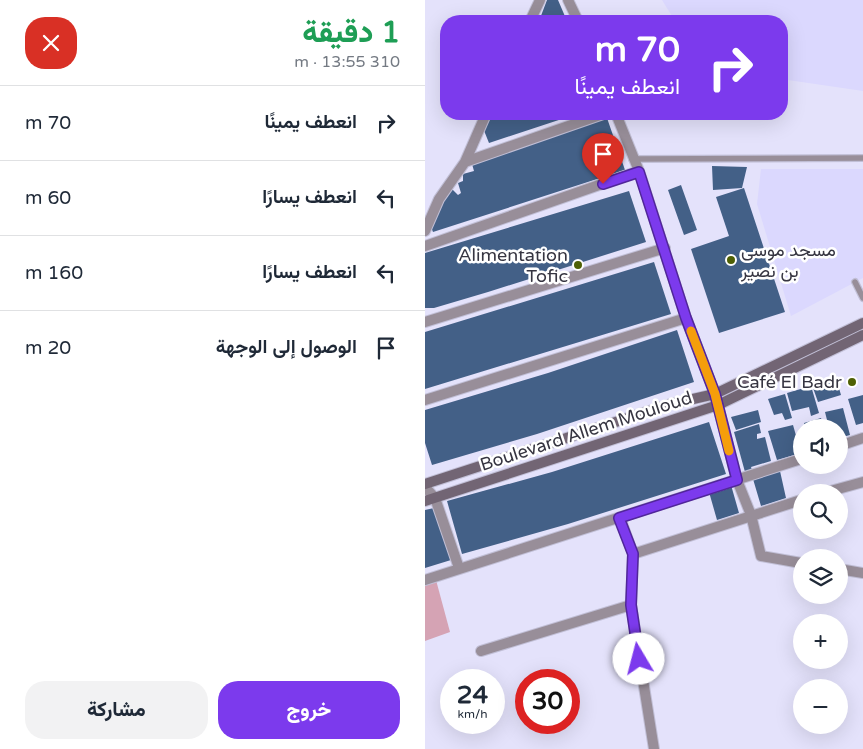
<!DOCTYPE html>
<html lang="ar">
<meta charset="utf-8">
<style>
body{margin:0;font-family:"Varela Round",Vazirmatn,sans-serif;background:#f2f2f3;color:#1f2937;direction:rtl;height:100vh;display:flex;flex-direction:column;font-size:19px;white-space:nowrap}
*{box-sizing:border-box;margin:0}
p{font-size:16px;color:#747a83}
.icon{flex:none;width:28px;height:28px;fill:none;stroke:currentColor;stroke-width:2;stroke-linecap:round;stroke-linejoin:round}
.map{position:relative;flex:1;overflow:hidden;direction:ltr}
.sheet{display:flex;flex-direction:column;background:#fff;width:425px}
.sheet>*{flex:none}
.guide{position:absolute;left:15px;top:15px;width:348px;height:105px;border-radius:20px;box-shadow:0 5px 20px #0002;direction:rtl;background:#7c3aed;color:#fff;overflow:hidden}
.fabs{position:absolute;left:368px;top:419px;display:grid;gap:10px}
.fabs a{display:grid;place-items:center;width:55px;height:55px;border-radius:50%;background:#fff;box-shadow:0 5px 20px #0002;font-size:25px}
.speed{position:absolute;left:15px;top:669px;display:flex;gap:10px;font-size:25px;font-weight:700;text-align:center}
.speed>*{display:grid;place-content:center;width:65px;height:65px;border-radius:50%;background:#fff;box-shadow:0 5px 20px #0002;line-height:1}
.speed small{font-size:12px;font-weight:400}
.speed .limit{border:8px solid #d22;background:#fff;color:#111}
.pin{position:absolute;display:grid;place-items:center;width:42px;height:42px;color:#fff;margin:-51px -21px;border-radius:50% 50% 50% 0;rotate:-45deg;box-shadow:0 0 5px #0007}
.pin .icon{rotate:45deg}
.me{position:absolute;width:55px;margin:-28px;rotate:352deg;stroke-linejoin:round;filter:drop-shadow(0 0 4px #0008)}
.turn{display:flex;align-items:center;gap:18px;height:105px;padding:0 25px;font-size:22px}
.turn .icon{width:65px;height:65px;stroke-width:2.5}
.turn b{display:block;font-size:35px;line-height:42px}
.round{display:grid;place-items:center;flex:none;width:52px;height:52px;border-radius:20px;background:#f2f2f3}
.head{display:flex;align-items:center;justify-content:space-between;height:85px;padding:0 25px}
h1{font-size:30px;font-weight:800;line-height:38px;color:#1e9e55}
.cta{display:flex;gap:10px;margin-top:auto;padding:10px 25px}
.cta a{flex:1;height:58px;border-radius:20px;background:#7c3aed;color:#fff;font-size:20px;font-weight:800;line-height:58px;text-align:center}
.cta a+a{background:#f2f2f3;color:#1f2937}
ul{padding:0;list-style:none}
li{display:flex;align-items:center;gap:15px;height:75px;padding:0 25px;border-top:1px solid #e0e1e3}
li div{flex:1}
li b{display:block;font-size:19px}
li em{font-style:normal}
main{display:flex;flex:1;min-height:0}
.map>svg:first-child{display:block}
</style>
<main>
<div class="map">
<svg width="438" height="749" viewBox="0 0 438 749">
<rect width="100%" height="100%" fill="#e4e2fb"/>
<path fill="#dbd8fe" d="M237 0H438V91L356 79V21H250Z
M336 169H438V278L366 316 332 204Z"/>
<path fill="#d5a3b4" d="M11 580 25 632 0 641V584Z"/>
<path fill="#436087" d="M122 0H133L142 21H114Z
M68 114H152L64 143 58 128 64 115Z
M182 118 200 170 8 232 6 227 19 199 26 188 33 195 36 193 33 183 38 181V174L49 171 47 164Z
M287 166 322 167 317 188 288 190Z
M256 185 272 230 259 235 243 190Z
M319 188 360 312 294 333 266 249 304 236 291 197Z
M204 191 221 242 63 292 9 308H0V253Z
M229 262 246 314 0 389V332Z
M252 330 269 382 112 434 7 465 0 443V410L123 373Z
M411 378 416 395 393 402 387 385Z
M386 386 394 413 386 416 384 407 367 411 362 393Z
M360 394 367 418 360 420 357 413 349 415 343 399Z
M438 395V423L431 425 423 399Z
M418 408 425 435 414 438V428H404L400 412Z
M333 410 336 422 311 430 306 417Z
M396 418 399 428H380L379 423Z
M284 422 301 474 143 524 37 554 22 501 127 472Z
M334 424 336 433 332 434V439L340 437 346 461 326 467 327 470 320 472 309 432Z
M368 425 376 453 352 460 343 431Z
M355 471 361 498 336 506 328 479Z
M306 485 314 513 292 520 284 492Z
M9 508 26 560 0 568V510Z"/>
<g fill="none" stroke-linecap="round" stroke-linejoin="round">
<defs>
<path id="lane" d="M207 159 438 158
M430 282 438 298"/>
<path id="street" d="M143 0 153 21
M105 21 115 0
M191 114 214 171 261 318 290 394 312 480 326 515 336 556 376 563
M40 162 178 114
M0 231 14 199 40 162 61 114
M0 246 214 171
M0 322 240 248
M0 400 261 318
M414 446 438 438
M0 487 10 498 34 568
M402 492 438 482
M195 518 208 554 206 605 229 749
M208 554 376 500
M414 569 438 573
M0 580 376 459
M56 651 206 605"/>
<path id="secondary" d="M0 484 246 404 290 394 438 323
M0 501 293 405 438 335"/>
</defs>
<use href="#lane" stroke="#c1bfd6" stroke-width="8"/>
<use href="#street" stroke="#c1bfd6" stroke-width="12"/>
<use href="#secondary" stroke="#c1bfd6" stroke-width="12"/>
<use href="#lane" stroke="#988e99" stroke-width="5.5"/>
<use href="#street" stroke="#988e99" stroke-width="10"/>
<use href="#secondary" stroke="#726574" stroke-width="10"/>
</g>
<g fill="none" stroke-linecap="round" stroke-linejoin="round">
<defs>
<path id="route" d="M178 184 214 172 261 318 290 394 312 480 194 518 208 554 206 605 214 659"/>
</defs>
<use href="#route" stroke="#51269a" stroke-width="12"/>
<use href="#route" stroke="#7c3aed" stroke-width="9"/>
<path stroke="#f59e0b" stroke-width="9" d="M266 331 290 394 304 451"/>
</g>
<g fill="#4e6005" stroke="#fff" stroke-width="2">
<circle cx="306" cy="260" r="5"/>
<circle cx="153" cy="265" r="5"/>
<circle cx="427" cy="382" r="5"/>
</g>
<g text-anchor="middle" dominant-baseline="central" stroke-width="5" stroke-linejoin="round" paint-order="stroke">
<g font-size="18" fill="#363541" stroke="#fff" text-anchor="end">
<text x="316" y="250" text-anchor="start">مسجد موسى<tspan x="316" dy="21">بن نصير</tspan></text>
<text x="143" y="255">Alimentation<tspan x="143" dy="21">Tofic</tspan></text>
<text x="417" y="382">Café El Badr</text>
</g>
<g font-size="18" fill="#363541" stroke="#fff">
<text transform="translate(161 431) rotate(-18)">Boulevard Allem Mouloud</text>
</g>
</g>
</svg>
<div class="fabs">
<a><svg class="icon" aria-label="sound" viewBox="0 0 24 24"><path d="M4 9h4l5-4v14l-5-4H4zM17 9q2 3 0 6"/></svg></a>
<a><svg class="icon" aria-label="search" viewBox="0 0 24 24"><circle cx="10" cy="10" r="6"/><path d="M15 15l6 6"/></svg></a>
<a><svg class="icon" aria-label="layers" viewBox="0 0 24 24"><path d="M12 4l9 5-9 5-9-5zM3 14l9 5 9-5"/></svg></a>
<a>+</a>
<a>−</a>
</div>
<div class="speed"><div>24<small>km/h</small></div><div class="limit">30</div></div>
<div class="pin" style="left:178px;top:184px;background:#d93025"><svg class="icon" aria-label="arrive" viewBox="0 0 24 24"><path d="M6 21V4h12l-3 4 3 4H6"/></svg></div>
<svg class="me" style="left:214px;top:659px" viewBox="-20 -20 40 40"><circle r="19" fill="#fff"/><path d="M0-13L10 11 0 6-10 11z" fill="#7c3aed"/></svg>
<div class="guide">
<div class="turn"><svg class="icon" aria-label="right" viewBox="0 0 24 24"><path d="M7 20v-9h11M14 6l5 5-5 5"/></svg><div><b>70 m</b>انعطف يمينًا</div></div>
</div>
</div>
<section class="sheet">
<div class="head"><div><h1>1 دقيقة</h1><p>310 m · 13:55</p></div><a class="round" style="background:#d93025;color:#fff"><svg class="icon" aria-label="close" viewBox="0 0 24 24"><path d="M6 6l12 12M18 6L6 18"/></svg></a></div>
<ul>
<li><svg class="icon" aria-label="right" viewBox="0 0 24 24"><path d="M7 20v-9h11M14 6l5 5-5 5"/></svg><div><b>انعطف يمينًا</b></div><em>70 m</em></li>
<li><svg class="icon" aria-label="left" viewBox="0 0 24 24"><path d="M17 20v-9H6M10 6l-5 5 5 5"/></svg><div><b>انعطف يسارًا</b></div><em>60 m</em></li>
<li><svg class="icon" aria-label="left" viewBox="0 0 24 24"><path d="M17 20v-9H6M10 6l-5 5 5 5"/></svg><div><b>انعطف يسارًا</b></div><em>160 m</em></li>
<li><svg class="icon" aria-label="arrive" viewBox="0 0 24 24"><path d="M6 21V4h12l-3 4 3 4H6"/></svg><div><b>الوصول إلى الوجهة</b></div><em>20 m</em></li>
</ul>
<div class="cta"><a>خروج</a><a>مشاركة</a></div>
</section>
</main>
